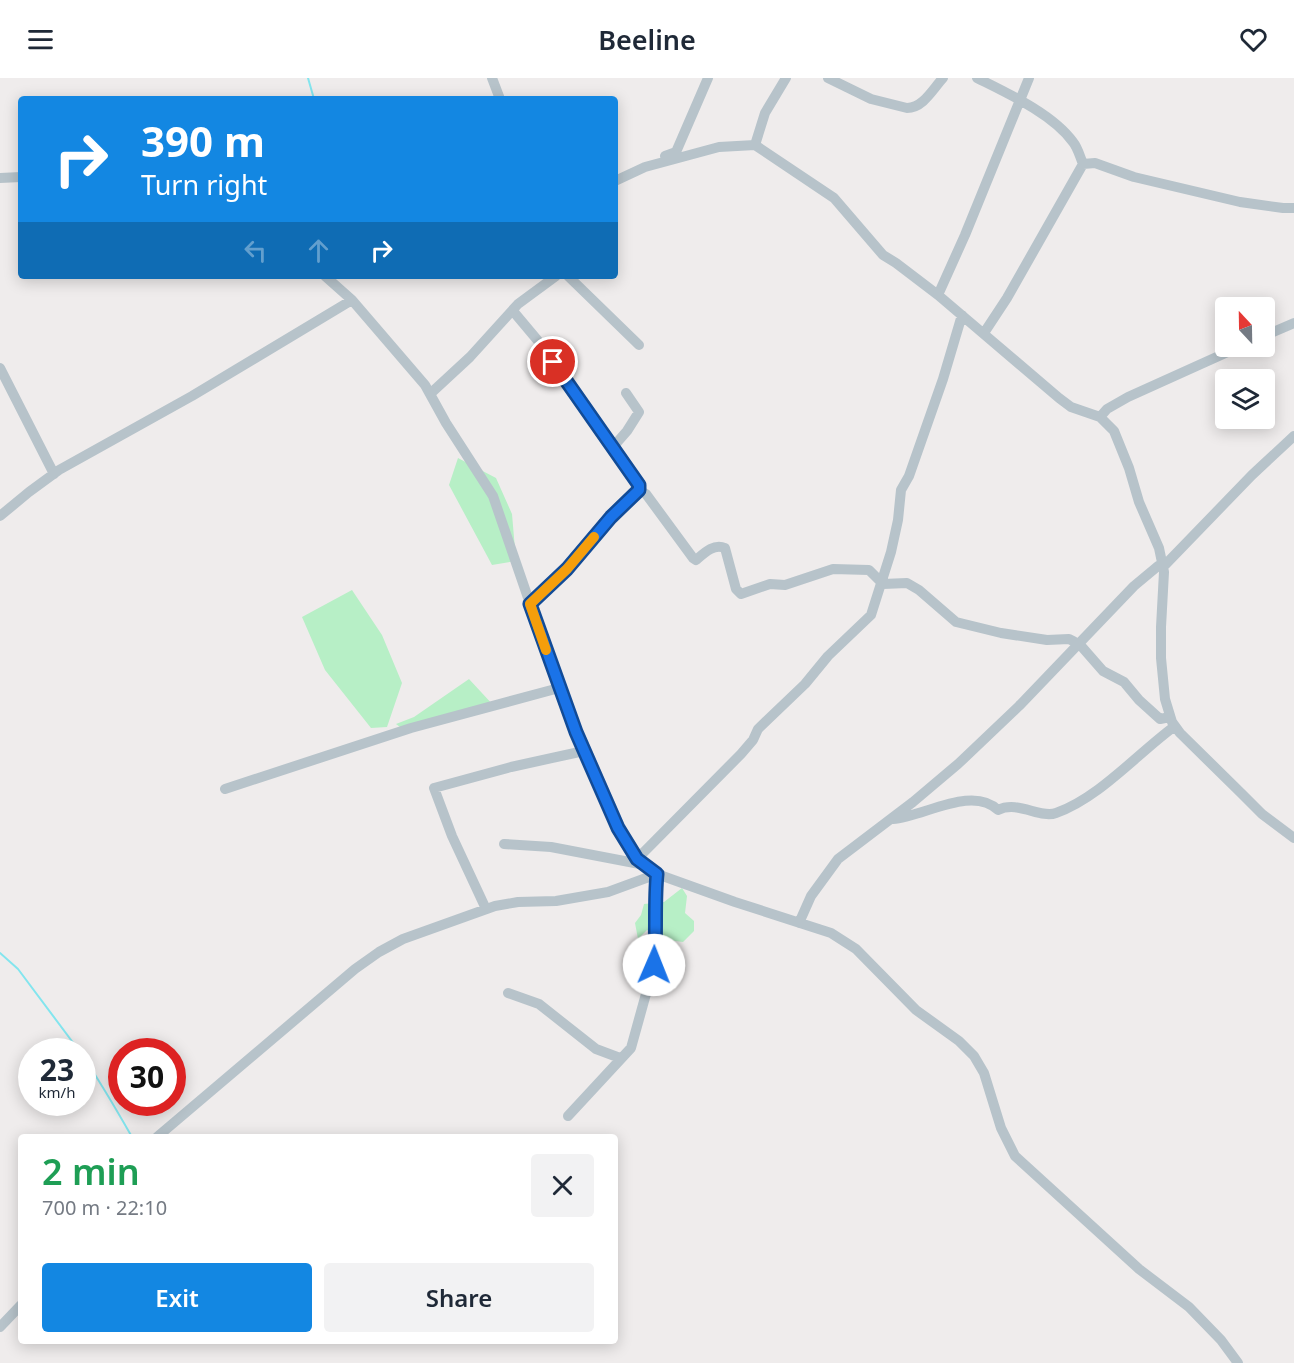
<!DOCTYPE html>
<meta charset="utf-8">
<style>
body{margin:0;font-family:"Noto Sans",sans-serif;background:#f2f2f3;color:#1f2937;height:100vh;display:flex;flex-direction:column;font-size:22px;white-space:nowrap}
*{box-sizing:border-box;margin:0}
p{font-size:20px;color:#747a83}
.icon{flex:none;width:33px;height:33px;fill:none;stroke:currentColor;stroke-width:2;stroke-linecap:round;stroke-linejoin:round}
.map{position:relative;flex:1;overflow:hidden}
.sheet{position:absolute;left:18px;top:1056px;width:600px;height:210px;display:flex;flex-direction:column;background:#fff;border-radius:6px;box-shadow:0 3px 15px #0003}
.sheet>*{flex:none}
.banner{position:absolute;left:18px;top:18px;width:600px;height:183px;border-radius:6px;box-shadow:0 3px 15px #0003;background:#1387e2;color:#fff;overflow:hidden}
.needle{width:39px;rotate:338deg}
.tools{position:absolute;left:1215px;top:219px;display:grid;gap:12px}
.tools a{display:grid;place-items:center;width:60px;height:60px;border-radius:6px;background:#fff;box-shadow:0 3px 15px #0003;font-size:30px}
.speed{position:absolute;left:18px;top:960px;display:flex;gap:12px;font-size:30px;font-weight:700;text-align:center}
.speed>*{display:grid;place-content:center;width:78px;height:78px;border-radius:50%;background:#fff;box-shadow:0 3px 15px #0003;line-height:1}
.speed small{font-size:15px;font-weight:400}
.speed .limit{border:9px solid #d22;background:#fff;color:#111}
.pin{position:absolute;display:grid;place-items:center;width:51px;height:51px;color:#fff;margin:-26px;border:3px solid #fff;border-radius:50%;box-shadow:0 2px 6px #0007}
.me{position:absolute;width:66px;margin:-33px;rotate:1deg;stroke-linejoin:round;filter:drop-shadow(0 0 4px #0008)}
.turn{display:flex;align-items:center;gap:21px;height:126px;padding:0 24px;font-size:27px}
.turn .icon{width:78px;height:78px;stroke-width:2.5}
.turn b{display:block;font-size:42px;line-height:51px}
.lanes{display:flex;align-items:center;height:57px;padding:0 24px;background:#0003;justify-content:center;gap:30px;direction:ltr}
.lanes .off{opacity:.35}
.round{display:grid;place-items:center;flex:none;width:63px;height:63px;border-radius:6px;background:#f2f2f3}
.summary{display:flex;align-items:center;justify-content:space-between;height:102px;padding:0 24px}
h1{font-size:36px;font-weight:600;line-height:45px;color:#1e9e55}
.primary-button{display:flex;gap:12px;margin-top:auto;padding:12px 24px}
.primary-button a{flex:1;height:69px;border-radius:6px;background:#1387e2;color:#fff;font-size:24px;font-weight:600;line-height:69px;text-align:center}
.primary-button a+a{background:#f2f2f3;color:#1f2937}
header{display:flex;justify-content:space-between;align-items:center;height:78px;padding:0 24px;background:#fff;font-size:27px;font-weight:600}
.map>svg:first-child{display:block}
</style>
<header><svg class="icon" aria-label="menu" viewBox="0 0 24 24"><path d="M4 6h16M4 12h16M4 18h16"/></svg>Beeline<svg class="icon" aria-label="heart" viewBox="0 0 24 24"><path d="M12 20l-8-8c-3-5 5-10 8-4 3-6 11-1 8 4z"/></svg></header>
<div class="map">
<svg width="1294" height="1285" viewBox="0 0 1294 1285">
<rect width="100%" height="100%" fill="#efecec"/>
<path fill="#b7efc6" d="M458 380 496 400 512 436 516 483 492 487 449 407Z
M352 512 382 557 402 605 387 649 371 650 325 592 302 539Z
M469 601 494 628 404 652 396 646 414 639Z
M682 810 687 818 685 835 694 843V853L683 864 668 862 647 852 638 861 635 845 641 837 644 826 664 824Z"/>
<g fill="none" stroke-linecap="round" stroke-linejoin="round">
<path stroke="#83e5ee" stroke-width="2" d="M308 0 314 21
M0 875 18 891 80 974
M82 977C100 1003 116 1031 132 1059"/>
<path stroke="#b7c3ca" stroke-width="10" d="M492 0 500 21
M828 0 871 21 907 30C923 30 933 11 943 0
M977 0C1007 15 1053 36 1073 64 1078 70 1080 79 1083 86
M755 67 765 35 786 0
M665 78 676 74 708 0
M0 100 21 99
M615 103 645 89 719 69 755 67 834 120 883 177 896 185 938 217 1059 320 1071 329 1100 339 1114 353 1129 390 1139 424 1159 470 1164 494 1161 549V580L1165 621 1172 644 1180 655 1241 715 1262 736 1294 760
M325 198 352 222 425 307 446 345 493 418 559 610 588 684 618 750 628 767 637 781 650 793 657 796 735 824 831 855 856 871 916 932 959 963 974 978 984 995 1001 1050 1015 1078 1139 1191 1189 1229 1221 1262 1238 1285
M568 198 639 267
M938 217 965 157 1029 0
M513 233 539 264 639 407V412L611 439 567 491 530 526
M984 255 1007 220 1083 86 1095 85 1134 99 1240 124 1283 130H1294
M1264 258 1294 245
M0 290 54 396
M430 316 470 279 518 226 556 198
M1100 339 1107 331 1128 319 1241 268
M613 369 627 353 639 334 626 315
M639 412 646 416 693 480 696 482C704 475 714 465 725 470L736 511 741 516 770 506 785 507 833 491 869 492 883 506 907 505 919 512 956 544 1001 555 1047 562 1069 561 1073 563 1082 569 1103 593 1124 604 1139 622 1160 641 1170 639
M0 438 29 414 59 392 192 318 352 222
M225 711 411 650 559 610
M893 741C923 739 972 707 998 732 1018 722 1040 741 1056 735 1099 720 1138 675 1175 648
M504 766 551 769 645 787
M637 781 741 676 753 662 758 651 805 606 828 578 871 537 891 474 898 442 901 412 909 398 943 301 962 237
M486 831 452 758 434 710 511 689 584 673
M799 845 811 818 838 781 913 724 958 686 1019 628 1134 508 1158 488H1164L1252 397 1294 358
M508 915 539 926 596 971 620 980
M157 1059 355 891 379 874 403 861 495 828 518 824 556 823 608 814 657 796 654 835 656 868 654 887 631 970 568 1038
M0 1249 21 1227"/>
</g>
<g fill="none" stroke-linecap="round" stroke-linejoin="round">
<defs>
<path id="route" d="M553 284 639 407V412L611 439 567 491 530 526 576 654 618 750 637 781 657 796C654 826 657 857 654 887"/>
</defs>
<use href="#route" stroke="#114b97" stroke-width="15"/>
<use href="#route" stroke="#1a73e8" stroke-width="10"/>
<path stroke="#f59e0b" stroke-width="10" d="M546 572 530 526 567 491 594 459"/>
</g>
</svg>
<div class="tools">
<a><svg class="needle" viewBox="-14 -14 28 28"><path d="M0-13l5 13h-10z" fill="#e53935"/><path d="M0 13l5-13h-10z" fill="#747a83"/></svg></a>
<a><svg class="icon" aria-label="layers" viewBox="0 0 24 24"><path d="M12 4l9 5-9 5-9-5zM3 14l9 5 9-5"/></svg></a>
</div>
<div class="speed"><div>23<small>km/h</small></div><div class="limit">30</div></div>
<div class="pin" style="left:553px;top:284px;background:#d93025"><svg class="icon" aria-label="arrive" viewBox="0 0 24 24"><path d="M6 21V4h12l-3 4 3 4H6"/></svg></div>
<svg class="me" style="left:654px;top:887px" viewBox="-20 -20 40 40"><circle r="19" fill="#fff"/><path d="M0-13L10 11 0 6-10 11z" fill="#1a73e8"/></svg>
<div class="banner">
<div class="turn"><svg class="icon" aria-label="right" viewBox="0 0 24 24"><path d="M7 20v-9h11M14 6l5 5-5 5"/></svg><div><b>390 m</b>Turn right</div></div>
<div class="lanes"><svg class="icon off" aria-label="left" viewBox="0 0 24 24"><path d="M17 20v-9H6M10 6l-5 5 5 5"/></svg><svg class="icon off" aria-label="ahead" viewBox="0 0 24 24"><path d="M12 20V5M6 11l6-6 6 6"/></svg><svg class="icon" aria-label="right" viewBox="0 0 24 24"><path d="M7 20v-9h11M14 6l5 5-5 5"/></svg></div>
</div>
<section class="sheet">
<div class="summary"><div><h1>2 min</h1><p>700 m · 22:10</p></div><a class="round"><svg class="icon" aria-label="close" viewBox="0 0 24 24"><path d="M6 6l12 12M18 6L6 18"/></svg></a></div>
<div class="primary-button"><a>Exit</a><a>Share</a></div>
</section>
</div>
